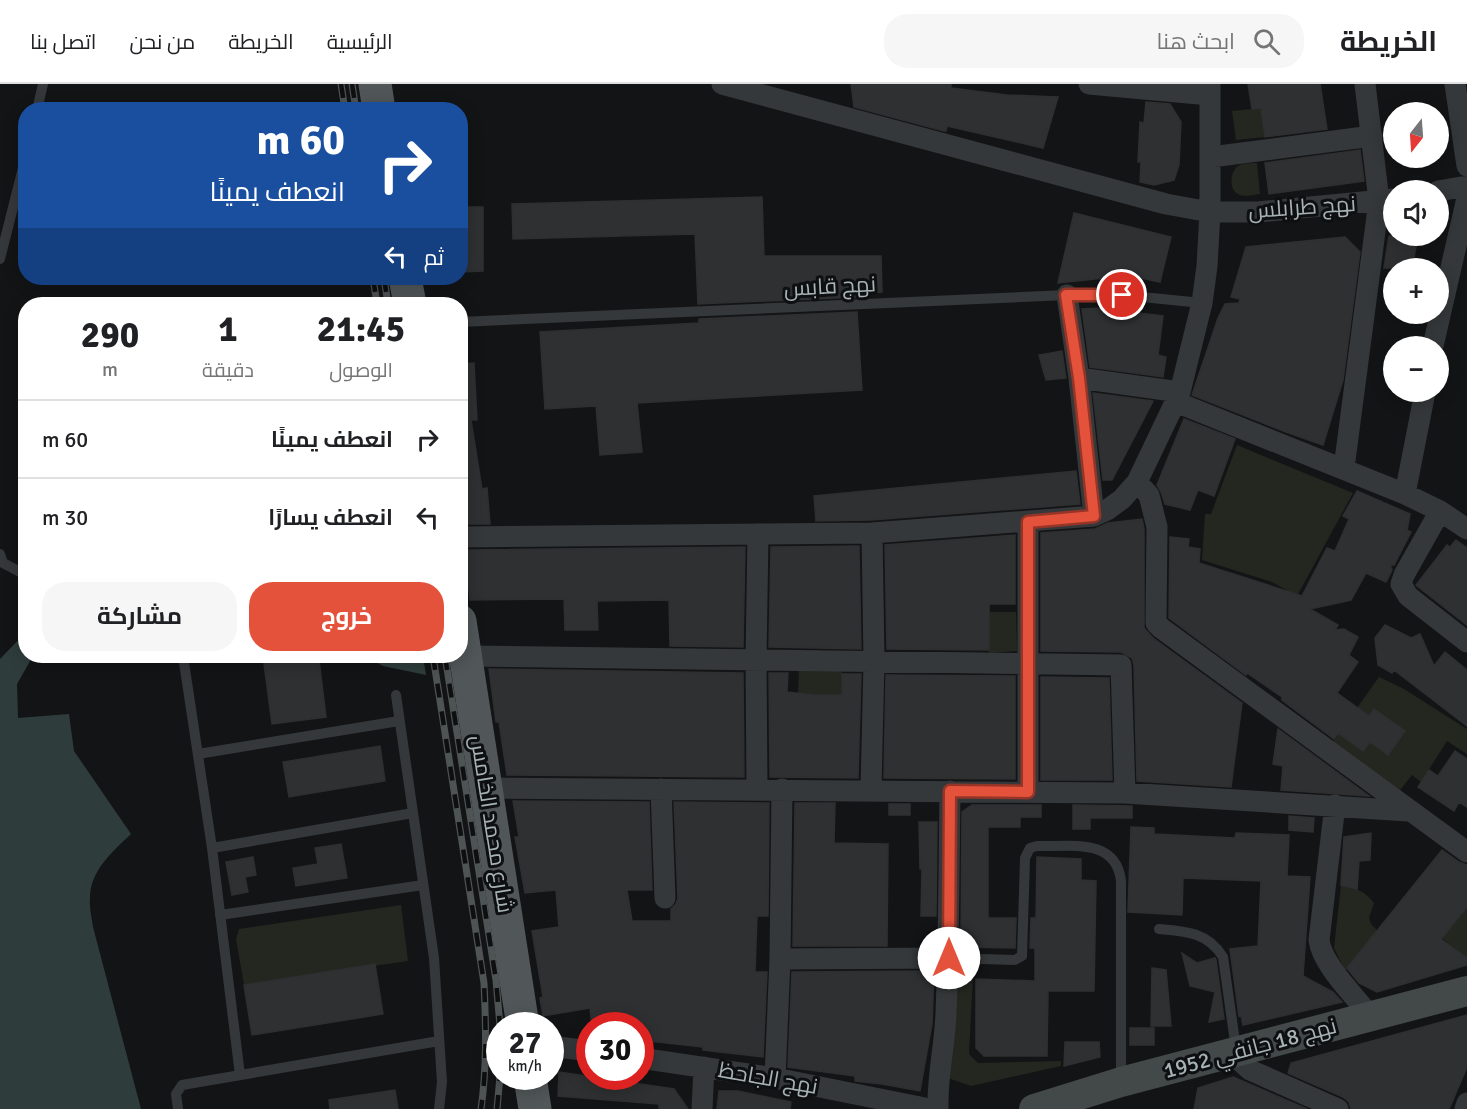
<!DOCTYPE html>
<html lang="ar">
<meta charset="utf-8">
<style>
body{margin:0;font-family:Signika,Cairo,sans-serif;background:#f6f6f6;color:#202124;direction:rtl;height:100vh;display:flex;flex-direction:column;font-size:22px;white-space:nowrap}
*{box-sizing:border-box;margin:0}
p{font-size:20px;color:#757577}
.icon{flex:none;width:33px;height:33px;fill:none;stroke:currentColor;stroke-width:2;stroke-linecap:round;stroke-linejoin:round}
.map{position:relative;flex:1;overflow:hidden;direction:ltr}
.sheet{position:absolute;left:18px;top:213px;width:450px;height:366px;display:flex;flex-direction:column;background:#fff;border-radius:24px;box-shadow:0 3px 15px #0003;direction:rtl}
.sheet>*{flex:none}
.top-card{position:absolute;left:18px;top:18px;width:450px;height:183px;border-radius:24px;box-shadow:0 3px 15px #0003;direction:rtl;background:#1a4fa0;color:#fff;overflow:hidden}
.needle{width:39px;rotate:197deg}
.controls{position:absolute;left:1383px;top:18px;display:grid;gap:12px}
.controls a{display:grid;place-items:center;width:66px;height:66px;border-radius:50%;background:#fff;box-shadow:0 3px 15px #0003;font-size:30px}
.speed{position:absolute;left:486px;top:928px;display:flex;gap:12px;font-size:30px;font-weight:700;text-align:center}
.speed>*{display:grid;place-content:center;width:78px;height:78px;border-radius:50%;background:#fff;box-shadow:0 3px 15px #0003;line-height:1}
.speed small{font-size:15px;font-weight:400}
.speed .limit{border:9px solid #d22;background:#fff;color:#111}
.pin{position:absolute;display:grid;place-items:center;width:51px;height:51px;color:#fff;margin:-26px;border:3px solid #fff;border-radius:50%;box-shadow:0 2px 6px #0007}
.me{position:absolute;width:66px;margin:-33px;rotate:0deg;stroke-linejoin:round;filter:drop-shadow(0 0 4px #0008)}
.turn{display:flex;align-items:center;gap:21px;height:126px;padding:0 24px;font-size:27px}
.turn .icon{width:78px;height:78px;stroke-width:2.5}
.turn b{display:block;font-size:42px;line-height:51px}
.then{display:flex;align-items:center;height:57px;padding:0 24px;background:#0003;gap:12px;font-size:22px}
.eta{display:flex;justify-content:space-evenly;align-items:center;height:102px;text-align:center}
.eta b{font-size:36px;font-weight:700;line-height:42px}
.cta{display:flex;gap:12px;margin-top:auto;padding:12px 24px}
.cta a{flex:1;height:69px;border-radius:24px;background:#e4523c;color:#fff;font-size:24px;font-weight:700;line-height:69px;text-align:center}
.cta a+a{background:#f6f6f6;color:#202124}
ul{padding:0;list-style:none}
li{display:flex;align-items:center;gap:18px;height:78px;padding:0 24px;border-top:2px solid #e0e0e0}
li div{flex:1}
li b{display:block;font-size:22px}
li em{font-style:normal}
header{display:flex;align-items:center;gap:36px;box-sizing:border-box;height:84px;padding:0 30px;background:#fff;border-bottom:2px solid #e0e0e0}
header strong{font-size:28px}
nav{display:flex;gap:33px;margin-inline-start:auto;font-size:21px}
.search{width:420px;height:54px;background:#f6f6f6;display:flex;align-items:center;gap:15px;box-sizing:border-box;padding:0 21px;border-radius:24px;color:#757577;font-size:22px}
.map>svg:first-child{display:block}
</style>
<header>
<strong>الخريطة</strong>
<div class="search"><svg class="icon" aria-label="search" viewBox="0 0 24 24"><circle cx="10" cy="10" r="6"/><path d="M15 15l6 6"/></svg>ابحث هنا</div>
<nav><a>الرئيسية</a><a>الخريطة</a><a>من نحن</a><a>اتصل بنا</a></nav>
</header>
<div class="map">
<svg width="1467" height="1025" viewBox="0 0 1467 1025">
<rect width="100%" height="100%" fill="#131415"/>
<path fill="#232720" d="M1261 24 1265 53 1236 56 1232 27Z
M1257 79 1260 110C1254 111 1245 113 1240 111 1228 107 1230 88 1238 82 1243 79 1251 79 1257 79Z
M1237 361 1353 409 1297 512 1272 498 1202 476 1205 430H1211Z
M989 528H1016L1017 567 989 569Z
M799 583 842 584V611H798Z
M1379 593 1404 605 1467 645V670L1447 657 1421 698 1412 691 1400 706 1332 659Z
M1341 801C1356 804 1365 807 1374 819L1369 834 1371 840 1378 847 1345 887 1334 864Z
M401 821 408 877 244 901 236 855 239 845Z
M1467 823V881L1466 882 1467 874 1442 854Z
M958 891 973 892 969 970 978 979 1061 977V982L971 1002 948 994Z"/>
<path fill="#2e3d3b" d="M25 549 26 572H33L17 600 18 634 69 630 74 667 131 750C112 768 90 787 90 814 89 824 92 834 93 843L141 1025H0V575Z
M364 572H423L426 591 383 582Z"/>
<path fill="#2e3031" stroke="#2e2f31" stroke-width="1.5" d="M851 0H951V4L1007 11 1058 13 1043 64 947 42 946 47H944L854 23Z
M1248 0H1320L1327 45 1265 53 1261 24 1252 25Z
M1146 18 1170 20 1181 38 1179 81 1174 96 1154 101 1140 98 1141 78H1138L1140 38 1144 39Z
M1360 66 1364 97 1269 110 1265 79Z
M762 113 764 172H881L882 208 856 210V213L698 220 695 150 513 155 512 120Z
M460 123H483V187L460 188Z
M1074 129 1171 153 1160 198 1123 190V192L1058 199Z
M1389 152H1418L1412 184H1384Z
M1345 153 1360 168 1343 296 1323 361 1286 348 1192 311 1218 234 1225 220 1239 219 1240 215 1231 213 1246 163Z
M1122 223V227L1163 232 1158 271 1166 273 1163 293 1090 283 1082 225Z
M857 228 862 306 637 319 642 368 600 371 596 322 545 325 540 248 699 239V235Z
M1062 267 1066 294 1046 296 1039 271Z
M474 279 477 336H471L482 405 487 404 490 440H460V280Z
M1093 309 1153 317 1112 396H1103Z
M1184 335 1235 355 1214 412 1198 406 1190 426 1165 420 1161 408 1157 401Z
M1076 387 1080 420 871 436 816 437 814 412Z
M1357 407 1410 430 1407 446 1411 448 1394 481H1390L1392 486 1386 498 1366 489 1351 516 1310 525 1338 541 1335 546 1344 545 1358 553 1349 571 1358 578 1337 609 1369 632 1374 625 1405 647 1388 671 1370 658 1363 667 1338 649 1334 655 1282 616V613L1247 589 1246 591 1169 534 1170 453 1189 455 1188 463 1200 465 1199 479 1302 512 1327 464 1335 467 1349 435 1343 432Z
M1142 435 1144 445V544L1153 554 1242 619 1231 703 1137 697 1134 581 1132 574 1121 568 1041 567V449L1095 445 1108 439Z
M1015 451V520H989V566L887 565 885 461Z
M1456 456 1467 464V541L1416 501 1447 461 1450 463Z
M859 462 861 565 769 563 771 463Z
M745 463 743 563 670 562 669 516 597 517 598 546H565L564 515 470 516 465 466Z
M1385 541 1411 554 1420 550 1434 582 1445 568 1467 586V642L1394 586 1392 589 1378 581 1375 554Z
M263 572H311L319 576 326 633 272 640Z
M489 585 743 589 744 693 507 691 499 638H496Z
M769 589H788L787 608 814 611H842V590H861L858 694 770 693Z
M886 591 1015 592V695L884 694Z
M1041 593 1109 594 1112 696H1041Z
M1278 645 1369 712 1281 706 1283 682 1273 680Z
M380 662 385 697 289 713 283 678Z
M1455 667 1467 675V723L1459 718 1454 727 1418 703 1429 686 1438 692Z
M513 717 649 718 652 806H627L632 837H671V825L676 820 678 814 674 718 769 719 768 832H757L755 888H767L763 973 703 966V963L640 956V942H592L590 924 543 932 540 914 543 913 532 847 559 843 556 806 525 809 515 753H519Z
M795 719H835L834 759 888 760 887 862H793Z
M889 720H910V731H889Z
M972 721H1041V733H1020V743H988V834H1016L1015 864 961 863 962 728Z
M1073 721 1132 722V734H1090V745H1073Z
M1289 732 1314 734 1313 748 1289 746Z
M919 738H937L936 832H921L922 785H920Z
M1131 743 1154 744V750L1235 754 1236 749 1289 751 1287 792 1310 793 1303 892 1333 908 1342 918 1243 941 1241 931 1239 932 1230 865 1258 862 1261 797 1183 794 1182 831 1128 828Z
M1371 749 1370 776 1359 777 1357 805 1341 801 1344 753Z
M341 760 347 794 296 802 293 784 318 780 315 764Z
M1442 766 1459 778 1467 781V823L1441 855 1467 874V881L1377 908 1359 899 1347 884Z
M253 773 256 791 245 793 248 808 232 811 226 778Z
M1037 773 1081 775V796L1096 797 1094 907H1048L1047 972H984L976 964V895L1035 897V864H1030L1031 834H1036Z
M1182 869 1197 879 1215 874 1216 876 1224 935 1209 938 1215 908 1190 902Z
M375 880 383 930 252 951 244 901Z
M1152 884 1166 886 1171 942H1151Z
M934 887 932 940 920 1007 882 1000 855 997V992L788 983 792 888Z
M1467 931V983L1449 1025H1351L1349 1018 1343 1013 1288 989 1291 979Z
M1130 944H1154V961H1130Z
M1065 958H1099L1100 973 1064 982Z
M559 988 674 1005 688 1025H659V1020L558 1012Z
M1233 993 1307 1025H1194L1198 1004Z
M395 1006 398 1025H330L329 1016Z
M719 1007H738L791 1018 790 1025H717Z"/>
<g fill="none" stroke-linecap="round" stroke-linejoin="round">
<path stroke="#35383a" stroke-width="10" d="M37 26 43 0
M0 175 26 72
M460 238 1067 211H1122L1202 219
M0 470 3 479 26 491
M183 572 212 764 240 991
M396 611 434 874 442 998 439 1025
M198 670 399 637
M212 764 413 729
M220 831 423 801
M1159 845C1185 847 1208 848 1223 873L1236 965
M949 874 1015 876 1022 872 1025 774 1030 764 1037 762C1070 763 1116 753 1121 797V995
M178 1025 176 1010 182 1001 439 957"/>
<path stroke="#35383a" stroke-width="21" d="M722 0 1166 120 1210 128H1258L1394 115
M1089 0 1210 11
M1455 0 1467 82
M1211 73 1372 52
M1438 107 1467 102
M1067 211 1079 294 1094 432
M1433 262 1467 114
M1079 294 1180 308
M1176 318 1405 410 1440 427 1467 445
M1344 384 1379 117 1365 0
M1137 398 1149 411 1157 443 1156 539 1161 544 1467 768
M1405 410 1425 308
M1440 427 1404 491 1401 500 1408 512 1467 558
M460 453 872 449 1094 432 1107 426 1122 415 1137 398 1180 308 1202 219 1207 182 1210 128V0
M466 572 1121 581 1125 709
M486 704 1125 709 1408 727
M757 704 756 576 758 450
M661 705 665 814
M871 705 874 577 872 449
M1028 708V438
M1335 721 1319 856C1322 881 1356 913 1371 933
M780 875 949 874
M550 962 590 967
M1237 968 1240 977 1250 986 1338 1025
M640 974 775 994 930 1025
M775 994 780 875 782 705
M702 1025 704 983
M938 1025C937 992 945 961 946 929 949 855 949 781 950 707
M1465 1025 1467 1019"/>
<path stroke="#434849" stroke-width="30" d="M1034 1025 1121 998 1467 907"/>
<path stroke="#515758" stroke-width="33" d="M375 0 379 26
M405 194 410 220
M460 537 523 942
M530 993 535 1025"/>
<defs>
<path id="rail" d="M341 0 345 26
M352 0 356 26
M373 194 377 220
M384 194 388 220
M433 572 484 899C486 941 487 983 481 1025
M445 572 496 896 500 942
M497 1025 500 992"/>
</defs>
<use href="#rail" stroke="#4e5354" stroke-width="7"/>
<use href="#rail" stroke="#0e0f10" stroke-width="4.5" stroke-dasharray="14" stroke-linecap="butt"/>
</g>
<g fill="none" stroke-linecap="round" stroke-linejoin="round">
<defs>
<path id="route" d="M949 874 950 707 1028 708V438L1094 432 1079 294 1066 211H1122"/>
</defs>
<use href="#route" stroke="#943527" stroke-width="15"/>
<use href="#route" stroke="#e4523c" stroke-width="10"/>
</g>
<g text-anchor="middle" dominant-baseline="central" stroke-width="6" stroke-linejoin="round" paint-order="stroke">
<g font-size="22" fill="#a6b2b4" stroke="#0e0f10">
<text transform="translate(1302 123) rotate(-4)">نهج طرابلس</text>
<text transform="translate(830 202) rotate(-3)">نهج قابس</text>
<text transform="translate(492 740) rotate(81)">شارع محمد الخامس</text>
<text transform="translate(1250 964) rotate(-15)">نهج 18 جانفي 1952</text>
<text transform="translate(768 994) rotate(10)">نهج الجاحظ</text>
</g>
</g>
</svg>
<div class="controls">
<a><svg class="needle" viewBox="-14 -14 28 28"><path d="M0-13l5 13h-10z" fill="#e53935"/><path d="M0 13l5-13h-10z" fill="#757577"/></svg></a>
<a><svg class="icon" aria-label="sound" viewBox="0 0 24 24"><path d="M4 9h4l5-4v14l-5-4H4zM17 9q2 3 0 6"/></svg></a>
<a>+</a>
<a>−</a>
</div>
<div class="speed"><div>27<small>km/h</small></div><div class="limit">30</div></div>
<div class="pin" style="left:1122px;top:211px;background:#d93025"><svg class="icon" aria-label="arrive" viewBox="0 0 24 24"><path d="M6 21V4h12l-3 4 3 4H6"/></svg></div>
<svg class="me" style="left:949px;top:874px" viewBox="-20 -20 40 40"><circle r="19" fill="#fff"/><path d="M0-13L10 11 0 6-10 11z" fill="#e4523c"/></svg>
<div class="top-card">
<div class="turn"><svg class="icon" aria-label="right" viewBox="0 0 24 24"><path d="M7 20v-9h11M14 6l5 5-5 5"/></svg><div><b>60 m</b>انعطف يمينًا</div></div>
<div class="then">ثم<svg class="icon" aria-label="left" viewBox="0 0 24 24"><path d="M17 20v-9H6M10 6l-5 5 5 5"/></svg></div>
</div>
<section class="sheet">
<div class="eta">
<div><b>21:45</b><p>الوصول</p></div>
<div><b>1</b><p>دقيقة</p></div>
<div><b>290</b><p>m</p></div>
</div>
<ul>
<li><svg class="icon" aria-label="right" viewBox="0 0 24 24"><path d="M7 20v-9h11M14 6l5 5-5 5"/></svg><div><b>انعطف يمينًا</b></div><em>60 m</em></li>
<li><svg class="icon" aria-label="left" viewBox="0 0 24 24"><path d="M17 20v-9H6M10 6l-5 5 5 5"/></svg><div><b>انعطف يسارًا</b></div><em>30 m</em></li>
</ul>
<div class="cta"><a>خروج</a><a>مشاركة</a></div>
</section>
</div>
